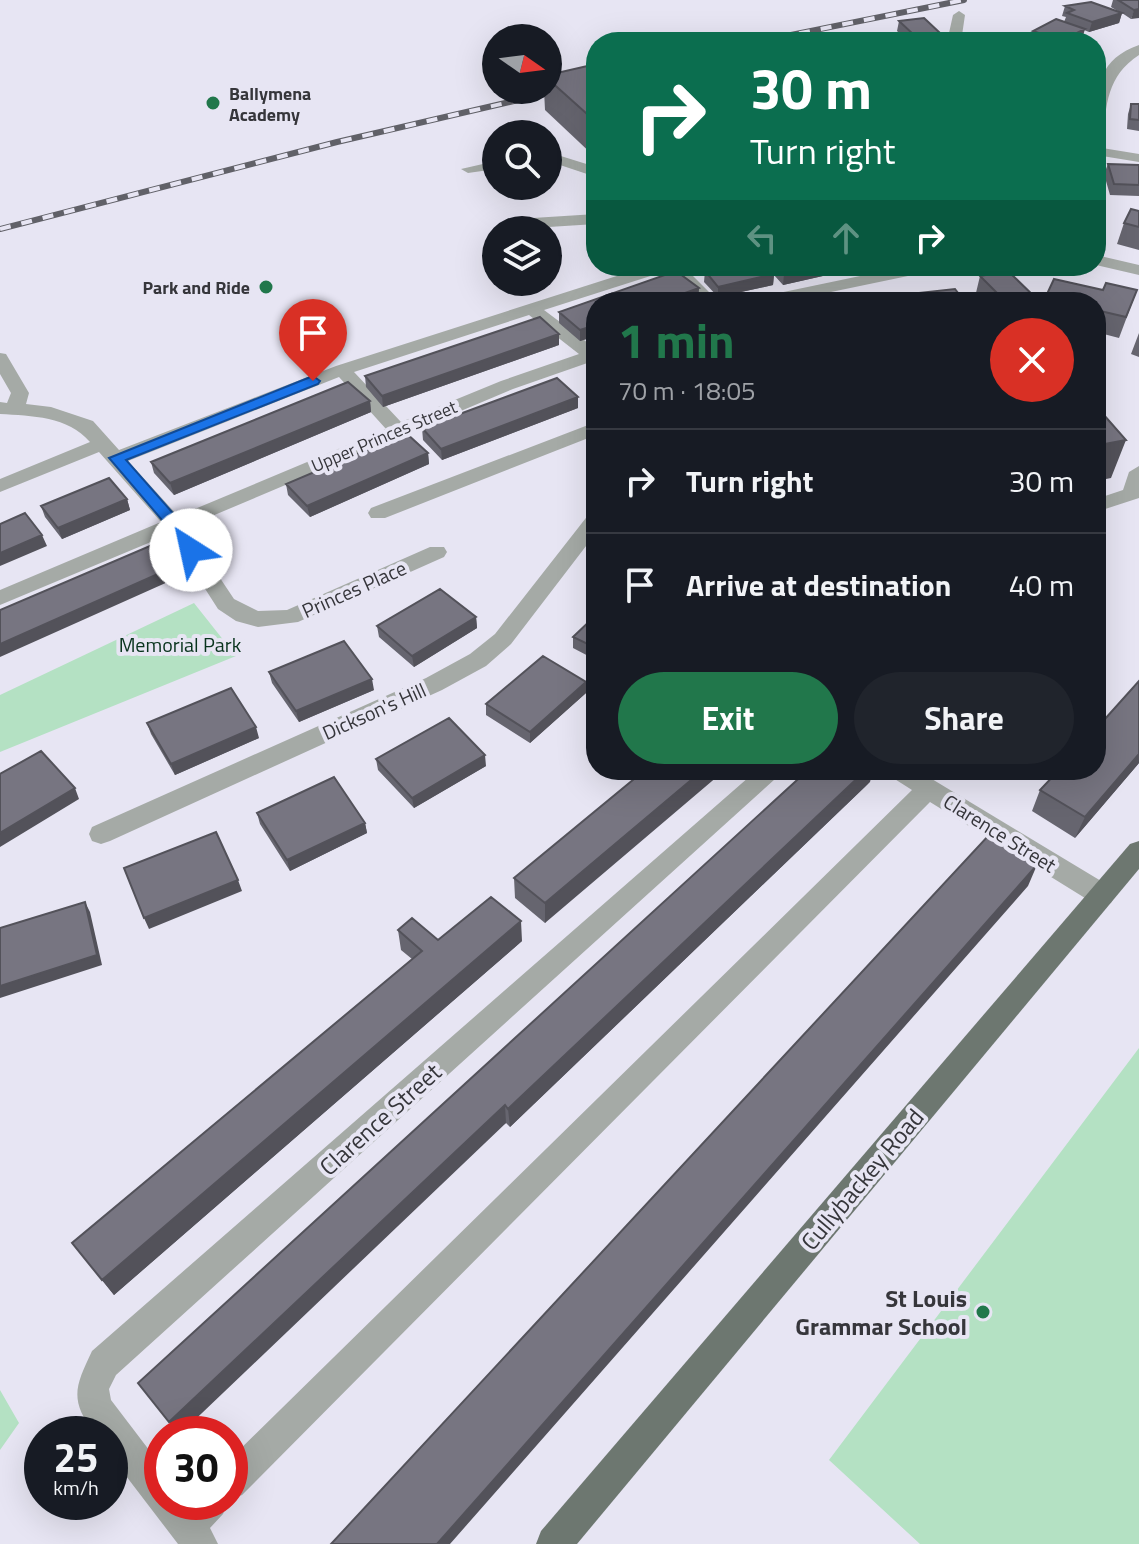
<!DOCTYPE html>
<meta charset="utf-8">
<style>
body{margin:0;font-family:"Titillium Web",sans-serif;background:#20242c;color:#f1f3f6;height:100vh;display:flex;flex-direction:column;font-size:30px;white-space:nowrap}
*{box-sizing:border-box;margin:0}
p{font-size:26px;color:#9ea1a6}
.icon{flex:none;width:44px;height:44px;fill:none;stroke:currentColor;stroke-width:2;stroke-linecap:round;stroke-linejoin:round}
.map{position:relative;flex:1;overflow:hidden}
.side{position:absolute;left:586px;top:292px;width:520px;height:488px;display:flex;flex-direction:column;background:#171b24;border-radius:32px;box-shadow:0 8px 32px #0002}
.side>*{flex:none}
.hud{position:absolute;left:586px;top:32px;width:520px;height:244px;border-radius:32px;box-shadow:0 8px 32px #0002;background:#0b6e4f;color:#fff;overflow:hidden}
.needle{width:52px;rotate:104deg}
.buttons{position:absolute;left:482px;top:24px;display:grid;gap:16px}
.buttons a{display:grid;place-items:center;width:80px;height:80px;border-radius:50%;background:#171b24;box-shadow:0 8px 32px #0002;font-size:40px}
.speed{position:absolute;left:24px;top:1416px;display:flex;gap:16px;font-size:40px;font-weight:700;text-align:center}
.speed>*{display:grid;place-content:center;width:104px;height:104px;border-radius:50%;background:#171b24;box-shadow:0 8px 32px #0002;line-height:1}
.speed small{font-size:20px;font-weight:400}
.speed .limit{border:12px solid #d22;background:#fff;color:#111}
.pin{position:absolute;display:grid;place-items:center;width:68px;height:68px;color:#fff;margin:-82px -34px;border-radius:50% 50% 50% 0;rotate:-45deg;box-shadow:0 0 8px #0007}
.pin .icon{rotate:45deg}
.me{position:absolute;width:88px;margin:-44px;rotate:325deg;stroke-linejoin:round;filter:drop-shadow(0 0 6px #0008)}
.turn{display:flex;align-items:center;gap:28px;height:168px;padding:0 32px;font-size:36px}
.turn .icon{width:104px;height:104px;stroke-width:2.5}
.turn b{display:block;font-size:56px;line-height:68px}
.lanes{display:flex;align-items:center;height:76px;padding:0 32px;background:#0003;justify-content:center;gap:40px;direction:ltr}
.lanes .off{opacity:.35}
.round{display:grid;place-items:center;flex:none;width:84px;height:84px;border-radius:42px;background:#20242c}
.overview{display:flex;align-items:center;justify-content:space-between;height:136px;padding:0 32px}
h1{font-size:48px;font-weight:700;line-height:60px;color:#21774b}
.primary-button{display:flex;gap:16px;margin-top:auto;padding:16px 32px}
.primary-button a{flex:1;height:92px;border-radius:48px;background:#21774b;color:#fff;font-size:32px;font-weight:700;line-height:92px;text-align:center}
.primary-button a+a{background:#20242c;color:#f1f3f6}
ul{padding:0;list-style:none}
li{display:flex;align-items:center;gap:24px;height:104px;padding:0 32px;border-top:2px solid #363941}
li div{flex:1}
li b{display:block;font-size:30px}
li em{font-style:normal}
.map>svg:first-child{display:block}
</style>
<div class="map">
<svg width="1139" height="1544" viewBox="0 0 1139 1544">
<rect width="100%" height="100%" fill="#e7e5f3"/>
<path fill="#b4e1c3" d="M194 603 236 656 0 752V695Z
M1139 1048V1544H920L829 1460Z
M0 1390 19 1423 0 1450Z"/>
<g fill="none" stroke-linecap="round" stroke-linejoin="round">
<path fill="#a5aaa6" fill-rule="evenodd" d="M959 11 965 15 961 42H947L953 15Z
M1139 45V55C1107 76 1106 104 1103 140L1096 144C1096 102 1090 62 1139 45Z
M1096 147 1139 154V162L1096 155Z
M548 152 596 167V177L548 161Z
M496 161V169L468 173 461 169Z
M596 214V224L517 229 509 224 517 219Z
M1096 255 1139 265V275L1096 265Z
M648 266H683L719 302H701L671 273 663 272 544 310 596 349V360L513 389 186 527 234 599 258 611 287 610 430 547H444L447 552 444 557 298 622 258 627 236 621 218 609 170 534 0 605V590L161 522 99 452 0 492V479L90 442C68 416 32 416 0 414V402L7 403 11 393 0 374V353L6 354 29 393 26 404 51 407 93 421 119 450 336 366ZM529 315 579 354 501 381 401 422 354 372ZM339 377 386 429 178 516 128 461Z
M908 266H940L932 271 783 302H751L759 297Z
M596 422V435L385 518H371L368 513 371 508Z
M1139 466V498L1096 512V499L1123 490 1129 472Z
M596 512V533L511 644 486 666 442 690 110 841 101 844 92 841 89 834 92 827 426 678 470 654 495 634 589 514Z
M757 770H785L116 1375 109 1389 111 1400 162 1467V1502H228L223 1514 210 1528 218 1544H178L110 1455V1434H95C69 1400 75 1387 92 1351Z
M886 770H917L1111 887 1115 895 1111 903 1102 906 1093 903 930 802 242 1495 230 1500V1459L912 790 890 776Z"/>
<path fill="#6d7770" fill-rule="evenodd" d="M1139 841V869L577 1544H536L541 1531 1130 844Z"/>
<defs>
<path id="rail" d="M756 42 964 0
M0 229 337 142 596 82"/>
</defs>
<use href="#rail" stroke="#616168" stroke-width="6"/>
<use href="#rail" stroke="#e7e5f3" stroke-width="4" stroke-dasharray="11" stroke-linecap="butt"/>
</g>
<path fill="#66656f" d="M1113 0H1139L1131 19 1122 13 1119 23 1089 32 1084 30 1082 39 1075 42H1033L1030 41 1033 31 1064 22 1066 17 1062 16 1065 6 1121 13 1111 7Z
M899 21 938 42H909L897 31Z
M596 64V158L545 110 544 90H548V75Z
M1131 104H1139V131L1127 129 1128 114Z
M1108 164 1139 165V196L1110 195 1104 174Z
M1139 211V250L1117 244 1124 223Z
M769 266H867L783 285 774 275 773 285 718 297 704 282 705 271 769 269Z
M676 271 699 288 698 299 690 302H596V336L580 341 559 323V312Z
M980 276 1040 302H970L971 300 976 299 975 297Z
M1103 290H1137L1119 338 1096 332V302H1044L1047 294Z
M1139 333V357L1131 354Z
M559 345 383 407 366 387 365 376Z
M370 401 371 412 174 495 154 473 151 462Z
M578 408 442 460 423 440 422 428Z
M428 453 429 464 310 517 288 495 286 484Z
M127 499 130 510 62 539 45 517 41 506Z
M596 615V660L573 648V637Z
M476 617 477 628 414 667 379 637 377 626Z
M269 672 374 690 299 722 272 683Z
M586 682V693L530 743 486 715V704Z
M147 723 259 738 175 775 151 734Z
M376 759 486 766 414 808 378 770Z
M1139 763 1075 838 1032 811 1040 790Z
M645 770 545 923 515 898 514 878Z
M870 782 510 1127 506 1123 138 1383Z
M257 813 365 823 367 833 290 871 260 824Z
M398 930 438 940 522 941 114 1295 72 1243 412 959 401 950Z"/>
<path fill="#53525a" d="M1139 9V18L1131 19 1134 10Z
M1122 13 1119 23 1089 32 1092 22Z
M1085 29 1082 39 1075 42H1061Z
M940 33 938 42H914L915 36Z
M821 266H867L783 285 784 274Z
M774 274 773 285 718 297V287Z
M699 288 698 299 690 302H660Z
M596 325V336L580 341V330Z
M559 334V345L383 407 382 396Z
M578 397V408L442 460 441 449Z
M370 401 371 412 174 495 170 483Z
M1126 440 1111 478 1096 481V449L1100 445Z
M428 453 429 464 310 517 307 506Z
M127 499 130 510 62 539 58 528Z
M42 535 47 546 0 566V553Z
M176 566 179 577 0 657V644Z
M476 617 477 628 414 667 412 656Z
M372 679 374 690 299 722 296 711Z
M586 682V693L530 743V732Z
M256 727 259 738 175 775 171 764Z
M1139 754V763L1075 838 1085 817Z
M485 755 486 766 414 808 412 798Z
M703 770H725L545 923V903Z
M866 770H873L870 782 510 1127 508 1109Z
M75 788 79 799 0 847V833Z
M365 823 367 833 290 871 287 860Z
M1037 865 1028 886 450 1544H437Z
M238 880 242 891 149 929 144 918Z
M85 902 90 912 102 965 0 998V986Z
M521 921 522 941 114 1295 102 1280Z
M505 1105 506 1123 180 1434H178L169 1422Z"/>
<path fill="#777581" stroke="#53525a" stroke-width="2" d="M1118 0H1139V9L1134 10Z
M1091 2 1122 13 1092 22 1067 13 1074 10 1065 6Z
M924 18 940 33 915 36 899 21Z
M1056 19 1085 29 1061 41 1033 31Z
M596 64V122L548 79V75Z
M1131 104H1139V120L1130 119Z
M1108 164 1139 165V185L1114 184Z
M1131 209 1139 211V227L1124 223Z
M728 266H766L774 274 718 287 705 271Z
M777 266H821L784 274Z
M676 271 699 288 660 302H596V325L580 330 559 312Z
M1008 271 1040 302H973L971 300 998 294 980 276Z
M1054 279 1103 290 1106 283 1137 290 1126 317 1096 310V302H1081L1047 294Z
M955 289 965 302H904L900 295Z
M540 317 559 334 382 396 365 376Z
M557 378 578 397 441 449 422 428Z
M348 382 370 401 170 483 151 462Z
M1096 406 1126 440 1100 445 1103 448 1096 449Z
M406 433 428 453 307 506 286 484Z
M109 478 127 499 58 528 41 506Z
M25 513 42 535 0 553V524Z
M157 543 176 566 0 644V610Z
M440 589 476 617 412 656 377 626Z
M596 615V648L573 637Z
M344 641 372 679 296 711 269 672Z
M543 656 586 682 530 732 486 704Z
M1139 681V754L1085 817 1040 790 1059 770H1096V729Z
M231 688 256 727 171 764 147 723Z
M449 718 485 755 412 798 376 759Z
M41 751 75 788 0 833V774Z
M645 770H703L545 903 514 878Z
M808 770H866L508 1109 505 1105 169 1422 138 1383Z
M334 777 365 823 287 860 257 813Z
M216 832 238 880 144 918 124 868Z
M989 835 1037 865 437 1544H331Z
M491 897 521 921 102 1280 72 1243 422 951 398 930 412 918 438 940Z
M85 902 97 955 0 986V928Z"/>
<path fill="#1a73e8" stroke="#114b97" stroke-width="2" d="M313 376 320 381 318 384 126 460 179 520 199 550 196 554H185L168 527 109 458Z"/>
<g fill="#21774b" stroke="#e7e5f3" stroke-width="3">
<circle cx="213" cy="103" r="8"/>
<circle cx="266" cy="287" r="8"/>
<circle cx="983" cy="1312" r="8"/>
</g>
<g text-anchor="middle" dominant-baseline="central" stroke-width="8" stroke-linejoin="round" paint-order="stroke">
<g font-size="18" font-weight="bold" fill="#36363b" stroke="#e7e5f3" text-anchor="start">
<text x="229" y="93">Ballymena<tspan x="229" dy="21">Academy</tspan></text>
<text x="250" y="287" text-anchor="end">Park and Ride</text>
</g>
<g font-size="18" fill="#36363b" stroke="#e7e5f3">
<text transform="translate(384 436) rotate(-23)">Upper Princes Street</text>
</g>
<g font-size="20" fill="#36363b" stroke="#e7e5f3">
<text transform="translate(354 589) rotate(-24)">Princes Place</text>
<text transform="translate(374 711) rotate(-24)">Dickson's Hill</text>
<text transform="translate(1000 833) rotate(32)">Clarence Street</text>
</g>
<g font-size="20" fill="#08331d" stroke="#e7e5f3">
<text x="180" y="644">Memorial Park</text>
</g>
<g font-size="24" fill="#36363b" stroke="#e7e5f3">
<text transform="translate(380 1119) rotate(-42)">Clarence Street</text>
<text transform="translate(862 1179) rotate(-50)">Cullybackey Road</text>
</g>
<g font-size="24" font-weight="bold" fill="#36363b" stroke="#e7e5f3" text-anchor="end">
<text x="967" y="1298">St Louis<tspan x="967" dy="28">Grammar School</tspan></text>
</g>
</g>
</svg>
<div class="buttons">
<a><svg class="needle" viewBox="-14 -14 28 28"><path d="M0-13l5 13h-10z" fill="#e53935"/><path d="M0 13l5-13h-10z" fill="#9ea1a6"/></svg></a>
<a><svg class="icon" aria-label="search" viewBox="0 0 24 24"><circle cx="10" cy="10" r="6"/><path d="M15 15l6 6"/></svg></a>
<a><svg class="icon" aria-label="layers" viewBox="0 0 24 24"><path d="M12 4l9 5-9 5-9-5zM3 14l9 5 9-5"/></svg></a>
</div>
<div class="speed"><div>25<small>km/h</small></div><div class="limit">30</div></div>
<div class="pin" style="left:313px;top:381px;background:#d93025"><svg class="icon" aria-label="arrive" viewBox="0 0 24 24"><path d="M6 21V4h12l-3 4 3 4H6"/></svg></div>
<svg class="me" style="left:191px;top:550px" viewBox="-20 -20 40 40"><circle r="19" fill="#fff"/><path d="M0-13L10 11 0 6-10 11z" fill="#1a73e8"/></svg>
<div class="hud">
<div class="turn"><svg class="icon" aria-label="right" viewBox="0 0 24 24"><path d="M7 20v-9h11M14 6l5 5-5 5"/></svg><div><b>30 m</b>Turn right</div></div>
<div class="lanes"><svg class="icon off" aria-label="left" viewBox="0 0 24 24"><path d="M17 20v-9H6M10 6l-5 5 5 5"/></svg><svg class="icon off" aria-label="ahead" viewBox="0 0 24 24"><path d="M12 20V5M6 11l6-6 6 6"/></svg><svg class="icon" aria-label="right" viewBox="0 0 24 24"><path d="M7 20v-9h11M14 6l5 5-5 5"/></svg></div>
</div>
<section class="side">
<div class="overview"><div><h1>1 min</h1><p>70 m · 18:05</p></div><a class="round" style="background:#d93025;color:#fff"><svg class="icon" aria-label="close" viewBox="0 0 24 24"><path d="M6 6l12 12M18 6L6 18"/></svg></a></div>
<ul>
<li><svg class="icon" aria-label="right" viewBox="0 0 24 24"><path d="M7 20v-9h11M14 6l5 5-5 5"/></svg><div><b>Turn right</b></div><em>30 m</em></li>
<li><svg class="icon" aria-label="arrive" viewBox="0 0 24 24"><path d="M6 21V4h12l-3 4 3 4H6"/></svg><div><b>Arrive at destination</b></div><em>40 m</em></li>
</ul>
<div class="primary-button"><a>Exit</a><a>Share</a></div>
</section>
</div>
